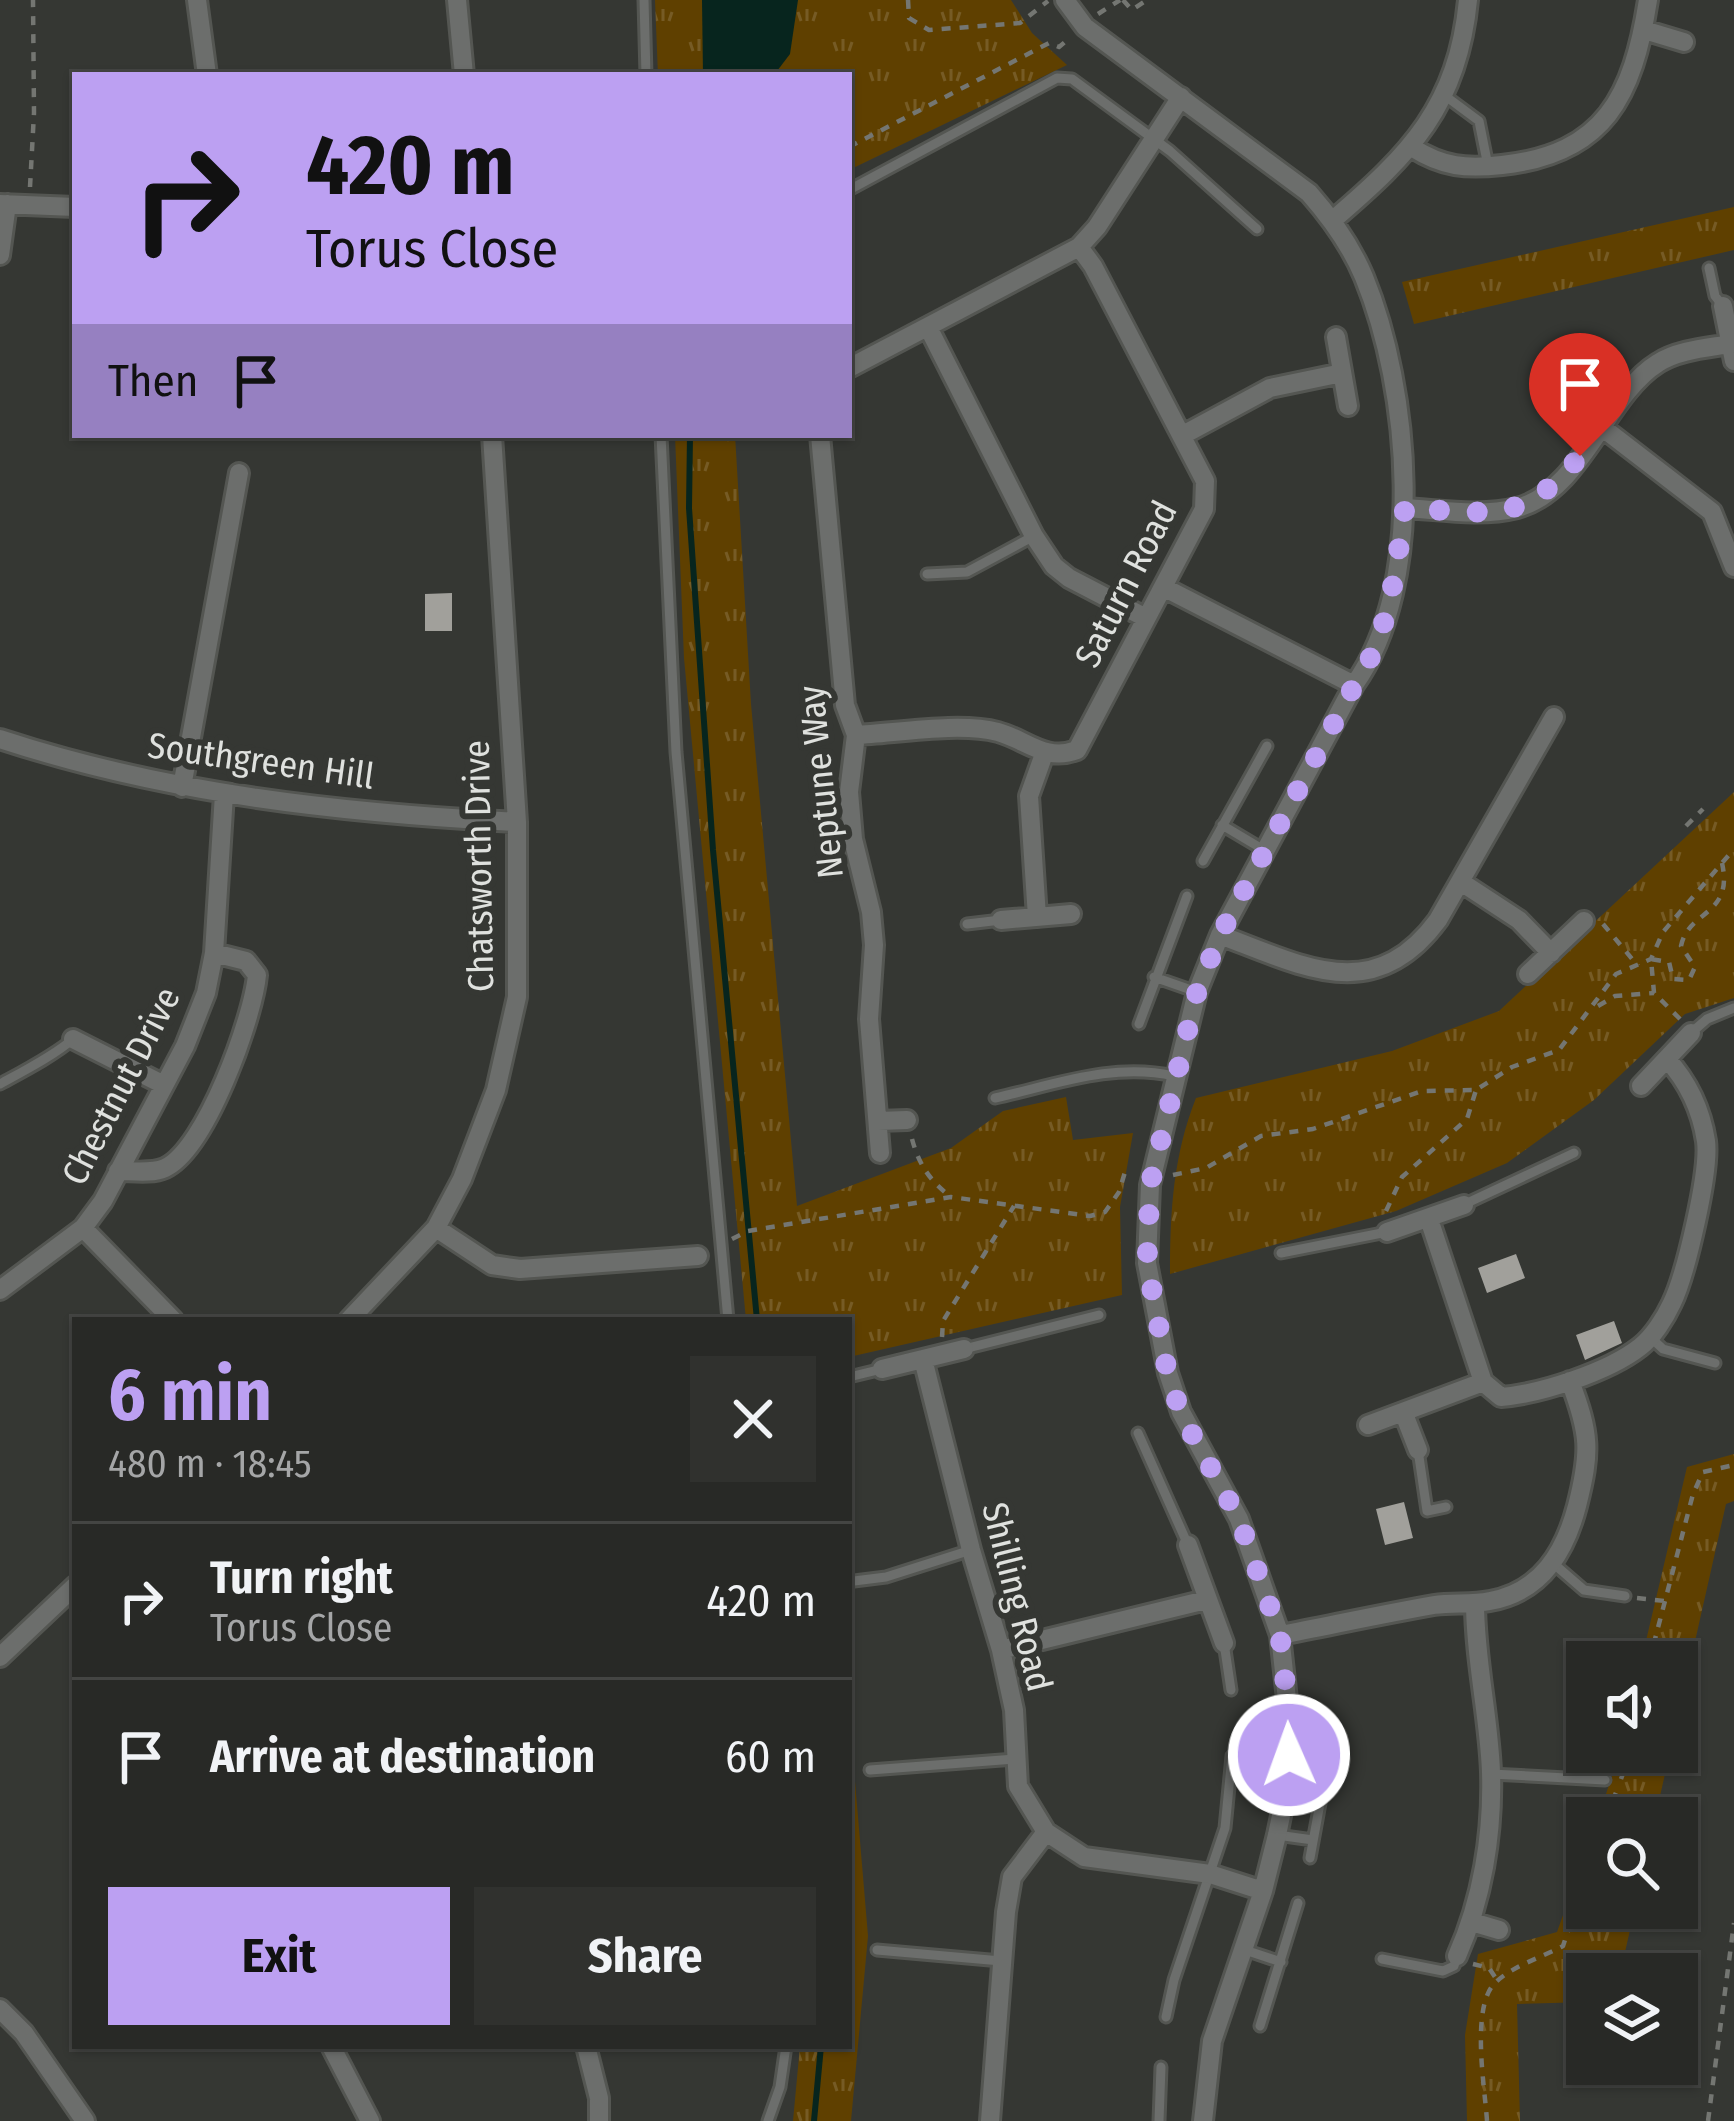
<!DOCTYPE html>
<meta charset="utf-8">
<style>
body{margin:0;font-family:"Fira Sans Condensed",sans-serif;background:#30312e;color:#f1f3f6;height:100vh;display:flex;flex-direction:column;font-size:45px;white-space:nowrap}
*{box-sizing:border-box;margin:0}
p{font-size:39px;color:#a5a6a7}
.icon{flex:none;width:66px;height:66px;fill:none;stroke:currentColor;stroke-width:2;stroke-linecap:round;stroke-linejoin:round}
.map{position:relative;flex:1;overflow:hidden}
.sheet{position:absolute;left:72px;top:1317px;width:780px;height:732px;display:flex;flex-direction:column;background:#282926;border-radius:0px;box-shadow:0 3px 9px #0004,0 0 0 3px #444543}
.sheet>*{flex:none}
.guide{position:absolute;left:72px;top:72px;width:780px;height:366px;border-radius:0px;box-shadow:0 3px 9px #0004,0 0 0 3px #444543;background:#bca0f2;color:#111;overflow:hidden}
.tools{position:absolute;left:1566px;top:1641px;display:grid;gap:24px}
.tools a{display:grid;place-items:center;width:132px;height:132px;border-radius:0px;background:#282926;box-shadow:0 3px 9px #0004,0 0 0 3px #444543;font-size:60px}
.pin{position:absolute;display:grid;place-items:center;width:102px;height:102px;color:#fff;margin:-123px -51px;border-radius:50% 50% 50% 0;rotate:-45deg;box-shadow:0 0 12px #0007}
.pin .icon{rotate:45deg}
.me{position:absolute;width:132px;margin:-66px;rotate:358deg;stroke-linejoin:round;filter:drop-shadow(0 0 9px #0008)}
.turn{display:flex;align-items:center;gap:42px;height:252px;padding:0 36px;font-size:54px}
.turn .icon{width:156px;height:156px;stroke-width:2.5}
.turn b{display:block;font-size:84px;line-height:102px}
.then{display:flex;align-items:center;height:114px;padding:0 36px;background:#0003;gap:24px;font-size:45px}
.round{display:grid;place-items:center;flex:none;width:126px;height:126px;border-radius:0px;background:#30312e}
.head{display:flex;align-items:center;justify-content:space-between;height:204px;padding:0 36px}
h1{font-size:72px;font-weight:700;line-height:90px;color:#bca0f2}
.action{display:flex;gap:24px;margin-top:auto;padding:24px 36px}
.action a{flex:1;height:138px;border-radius:0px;background:#bca0f2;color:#111;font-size:48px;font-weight:700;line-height:138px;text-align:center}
.action a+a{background:#30312e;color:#f1f3f6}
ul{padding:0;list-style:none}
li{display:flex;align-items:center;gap:36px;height:156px;padding:0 36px;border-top:3px solid #444543}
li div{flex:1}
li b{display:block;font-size:45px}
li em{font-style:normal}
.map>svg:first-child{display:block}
</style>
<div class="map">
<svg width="1734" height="2121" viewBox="0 0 1734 2121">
<defs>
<pattern id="grass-tufts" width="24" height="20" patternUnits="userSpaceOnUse" patternTransform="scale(3)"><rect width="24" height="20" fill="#5f4000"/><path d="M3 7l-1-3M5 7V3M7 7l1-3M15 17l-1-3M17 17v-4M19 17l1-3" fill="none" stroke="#765b25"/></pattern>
</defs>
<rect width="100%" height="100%" fill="#353733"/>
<path fill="url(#grass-tufts)" d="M655 0H1011L1032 33 1067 65 849 170V75H658Z
M1734 207V250L1414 324 1402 282Z
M675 435H735L751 704 797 1206 951 1148 1003 1111 1066 1097 1073 1140 1133 1133 1120 1207 1122 1295 849 1357V1320H746L684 658Z
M1734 792V998L1685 1014 1594 1100 1507 1163 1396 1211 1170 1274C1170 1212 1173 1156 1196 1098L1392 1051 1499 1011Z
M1734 1454V1501L1726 1504 1677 1721V1662H1641L1687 1467Z
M849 1710 868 1936 851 2121H793L800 2046H849Z
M1620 1752H1670L1655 1818H1598Z
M1587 1848V1908H1635L1620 1974H1587V2002L1517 2004 1520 2121H1467L1465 2035 1478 1954 1557 1932Z"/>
<path fill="#07251e" d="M702 0H798L790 54 774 75H703Z"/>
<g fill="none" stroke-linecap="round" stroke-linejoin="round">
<path stroke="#07251e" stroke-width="6" d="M690 435 689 508 713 850 757 1320
M814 2121 821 2046"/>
</g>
<path fill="#a1a09b" d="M452 593V631H425V594Z
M1516 1254 1525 1278 1487 1293 1478 1268Z
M1614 1321 1622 1343 1585 1360 1576 1335Z
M1404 1502 1413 1538 1385 1545 1376 1509Z"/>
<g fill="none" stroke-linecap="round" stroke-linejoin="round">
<defs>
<path id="service" d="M644 0 646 75
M1444 95 1479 121 1488 166
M849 190 1057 78 1072 79 1170 151 1257 229
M1709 268 1715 296 1723 306
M661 435 676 752 728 1320
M927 574 967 572 1032 537
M1222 825 1264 850
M1203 861 1267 746
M967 924 1001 920
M1154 977 1197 992
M1139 1024 1187 896
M1692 1032 1707 1019 1734 1008
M0 1084C22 1072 55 1055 73 1039
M995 1098C1054 1085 1113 1062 1174 1076
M1465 1204 1574 1153
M1281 1253 1387 1232
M1650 1337 1663 1349 1715 1363
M964 1349 1099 1315
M849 1377 882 1369
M1138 1433 1188 1545
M1418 1450 1427 1511 1446 1507
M1554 1564 1584 1590 1625 1596
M854 1581 886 1577 971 1550
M1224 1643 1231 1690
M870 1770 1015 1759
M1491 1774 1605 1780
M1277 1835 1313 1840
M1310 1858 1325 1776 1326 1737
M1242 1949 1281 1962
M877 1950 1001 1961
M1382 1959 1443 1971 1454 1966 1457 1956
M1166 2017 1174 1980 1225 1828 1232 1756
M1260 2026 1298 1903
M768 2121 780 2087 786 2046
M1159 2121 1161 2067"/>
<path id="minor" d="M197 0 207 75
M457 0 464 75
M1065 0 1085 27 1309 193C1331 218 1351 246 1364 277 1410 389 1427 583 1354 685L1220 935 1197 992 1150 1185 1147 1263 1168 1373 1181 1412 1239 1519 1280 1635 1290 1727 1288 1782 1277 1835 1263 1891 1212 2041 1203 2121
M1644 30 1684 42
M1413 148C1443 167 1466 169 1502 165 1605 154 1633 96 1648 0
M0 204 75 207
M1333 220C1410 154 1458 106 1468 0
M0 255 7 204
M1723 306 1734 361
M929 329 1034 536 1054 566 1069 578 1144 617
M1336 337 1348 406
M849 368 1079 247 1097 227 1181 97
M1603 428 1712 512 1734 567
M820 435 845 705 856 735 849 792 853 839 871 912 874 945 869 1019 880 1153
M1183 435 1270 388 1342 373
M1405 508C1441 510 1481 517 1517 508 1582 491 1606 395 1658 363 1678 350 1707 348 1730 344
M1163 587 1354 685
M856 735C897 733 959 722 998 732 1027 740 1045 762 1077 750L1204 509 1205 481 1093 266 1079 247
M0 739C167 794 342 813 517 822
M182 787 239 473
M1461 882 1519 920 1551 953
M1037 917 1029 796 1044 754
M1001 920 1071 914
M1220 935C1303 966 1374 1007 1438 920L1554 717
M1528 974 1584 921
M73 1039 164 1085
M1641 1086 1691 1033
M878 1121 907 1120
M118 1171C132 1171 152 1174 165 1168 206 1149 253 1018 257 975L246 961 214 953
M1429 1219 1483 1382
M83 1228 173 1320
M436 1228 492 1265 520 1269 698 1256
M1387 1232 1464 1205
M0 1290 83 1228 103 1201 185 1046 206 993 214 953 224 794
M349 1320 436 1228 462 1179 496 1090 517 997V822L492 435
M923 1359 971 1550 1001 1650 1014 1710 1018 1786 1046 1832
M882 1369 964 1349
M1483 1382 1501 1397C1540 1394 1608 1372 1640 1347 1653 1337 1665 1318 1672 1303 1686 1274 1710 1171 1706 1141 1701 1109 1688 1082 1667 1059
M1404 1414 1418 1450
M1368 1425 1483 1382
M1188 1545 1224 1643
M1280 1635C1332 1625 1383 1614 1434 1605 1453 1602 1471 1605 1490 1601 1541 1592 1565 1552 1577 1506 1591 1451 1590 1434 1570 1381
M1001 1650 1206 1600
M0 1657 75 1586
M1046 1832 1084 1857 1210 1874 1263 1891
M1472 1922 1499 1930
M1457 1956C1482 1900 1493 1835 1491 1772 1489 1716 1475 1660 1475 1603
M0 2009 24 2033 85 2121
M331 2046 370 2121
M586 2046 599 2098V2121
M990 2121 1006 1912 1012 1877 1046 1832"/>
</defs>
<use href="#service" stroke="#545652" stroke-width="15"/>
<use href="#minor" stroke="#545652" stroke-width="24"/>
<path stroke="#747672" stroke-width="4.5" stroke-dasharray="9 9" stroke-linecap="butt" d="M908 0 909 18 929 30 1020 23 1048 1
M1123 0 1132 10 1147 0
M1098 14 1120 0
M849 147 1049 43 1059 47 1071 37
M30 187 34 113 33 0
M1686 826 1703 809
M1603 924 1638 966
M1598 1006 1615 996 1654 993
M1680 1019 1654 993 1651 959 1669 962 1673 979 1689 980 1695 967 1681 946C1688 910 1734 916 1722 863
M912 1139C919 1165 930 1181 951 1197
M1173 1175 1206 1168 1261 1136 1313 1129 1422 1091 1476 1090 1512 1067 1559 1050 1616 974 1651 959 1663 932 1734 849
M1386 1211 1402 1177 1467 1119 1476 1090
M732 1239 748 1231 951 1197 1090 1216 1105 1212 1119 1192 1125 1172H1132
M942 1337 943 1321 1014 1206
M1637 1598 1665 1601
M1649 1662 1693 1494 1703 1472 1734 1465
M1621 1779 1631 1752
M1606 1818 1617 1790
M1473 1964 1489 1968 1497 1980
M1487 2121C1485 2088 1470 2005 1496 1982 1513 1966 1542 1957 1563 1946L1587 1874
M1708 2121 1734 1923"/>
<use href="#service" stroke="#6c6e6c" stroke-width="9"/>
<use href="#minor" stroke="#6c6e6c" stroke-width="18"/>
</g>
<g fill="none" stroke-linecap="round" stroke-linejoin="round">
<path stroke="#bca0f2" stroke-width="21" stroke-dasharray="0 37.8" d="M1289 1755 1290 1727 1280 1635 1239 1519 1180 1412 1166 1365 1147 1263 1150 1185 1197 992 1220 935 1354 686C1391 633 1395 569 1405 508 1489 512 1521 527 1580 456"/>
</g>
<g text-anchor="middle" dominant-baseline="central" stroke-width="12" stroke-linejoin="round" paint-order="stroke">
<g font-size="36" fill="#dfe1de" stroke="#353733">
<text transform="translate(1126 584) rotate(-63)">Saturn Road</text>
<text transform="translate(261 761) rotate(8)">Southgreen Hill</text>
<text transform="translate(821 782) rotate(-96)">Neptune Way</text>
<text transform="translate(479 866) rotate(-91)">Chatsworth Drive</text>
<text transform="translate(121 1086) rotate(-63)">Chestnut Drive</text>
<text transform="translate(1017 1597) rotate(76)">Shilling Road</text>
</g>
</g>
</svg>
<div class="tools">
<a><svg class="icon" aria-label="sound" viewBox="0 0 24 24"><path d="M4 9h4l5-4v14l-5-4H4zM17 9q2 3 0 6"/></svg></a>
<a><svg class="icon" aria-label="search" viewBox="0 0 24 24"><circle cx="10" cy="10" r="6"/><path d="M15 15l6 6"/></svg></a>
<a><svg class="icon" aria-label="layers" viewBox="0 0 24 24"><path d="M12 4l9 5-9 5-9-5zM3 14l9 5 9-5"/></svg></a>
</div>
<div class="pin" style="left:1580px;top:456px;background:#d93025"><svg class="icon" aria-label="arrive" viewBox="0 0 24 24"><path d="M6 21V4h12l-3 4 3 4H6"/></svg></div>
<svg class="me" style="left:1289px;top:1755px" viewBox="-20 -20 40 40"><circle r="17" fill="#bca0f2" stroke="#fff" stroke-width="3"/><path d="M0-11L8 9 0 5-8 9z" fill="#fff"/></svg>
<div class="guide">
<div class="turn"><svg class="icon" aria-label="right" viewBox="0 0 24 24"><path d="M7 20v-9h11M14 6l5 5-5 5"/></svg><div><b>420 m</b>Torus Close</div></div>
<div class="then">Then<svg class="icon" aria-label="arrive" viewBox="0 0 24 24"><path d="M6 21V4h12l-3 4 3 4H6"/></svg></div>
</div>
<section class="sheet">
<div class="head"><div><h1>6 min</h1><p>480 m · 18:45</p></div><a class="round"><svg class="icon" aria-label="close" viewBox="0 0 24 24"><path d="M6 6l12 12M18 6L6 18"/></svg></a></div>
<ul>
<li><svg class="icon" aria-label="right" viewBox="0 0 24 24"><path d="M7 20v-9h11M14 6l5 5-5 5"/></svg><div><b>Turn right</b><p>Torus Close</p></div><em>420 m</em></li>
<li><svg class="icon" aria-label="arrive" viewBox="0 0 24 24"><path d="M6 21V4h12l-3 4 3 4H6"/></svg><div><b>Arrive at destination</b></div><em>60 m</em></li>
</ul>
<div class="action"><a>Exit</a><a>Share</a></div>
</section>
</div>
